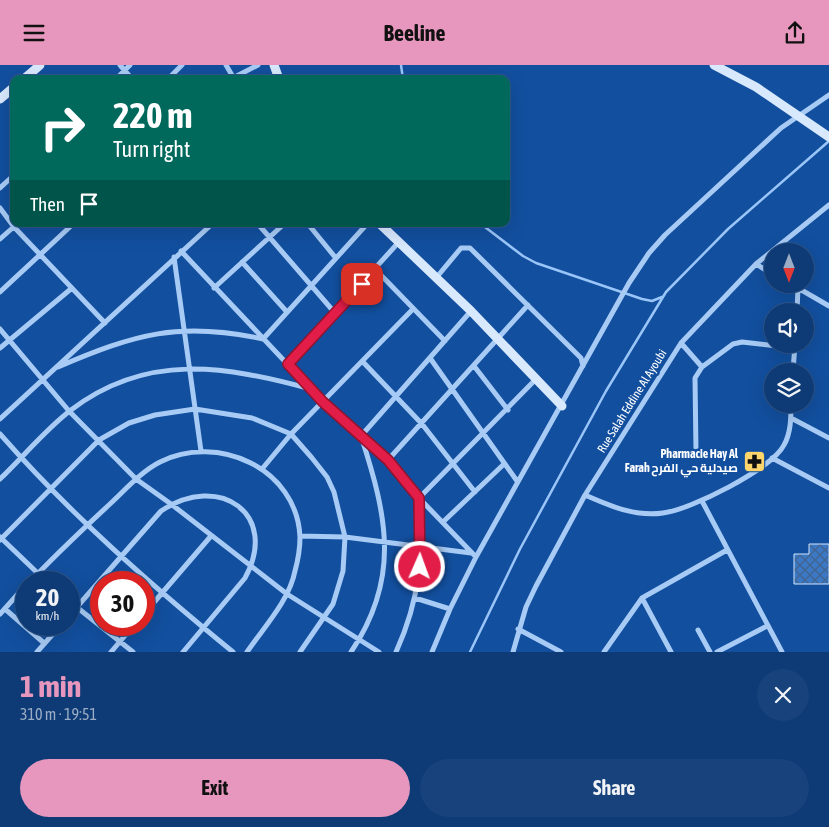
<!DOCTYPE html>
<meta charset="utf-8">
<style>
body{margin:0;font-family:"Asap Condensed",Cairo,sans-serif;background:#17427b;color:#f1f3f6;height:100vh;display:flex;flex-direction:column;font-size:19px;white-space:nowrap}
*{box-sizing:border-box;margin:0}
p{font-size:16px;color:#9badc5}
.icon{flex:none;width:28px;height:28px;fill:none;stroke:currentColor;stroke-width:2;stroke-linecap:round;stroke-linejoin:round}
.map{position:relative;height:587px;overflow:hidden}
.side{display:flex;flex-direction:column;background:#0e3b76;flex:1}
.side>*{flex:none}
.top-card{position:absolute;left:10px;top:10px;width:500px;height:152px;border-radius:10px;box-shadow:0 5px 20px #0002,0 0 0 1px #2e5588;background:#00695c;color:#fff;overflow:hidden}
.needle{width:32px;rotate:180deg}
.fabs{position:absolute;left:764px;top:178px;display:grid;gap:10px}
.fabs a{display:grid;place-items:center;width:50px;height:50px;border-radius:50%;background:#0e3b76;box-shadow:0 5px 20px #0002,0 0 0 1px #2e5588;font-size:25px}
.speed{position:absolute;left:15px;top:506px;display:flex;gap:10px;font-size:25px;font-weight:700;text-align:center}
.speed>*{display:grid;place-content:center;width:65px;height:65px;border-radius:50%;background:#0e3b76;box-shadow:0 5px 20px #0002,0 0 0 1px #2e5588;line-height:1}
.speed small{font-size:12px;font-weight:400}
.speed .limit{border:8px solid #d22;background:#fff;color:#111}
.pin{position:absolute;display:grid;place-items:center;width:42px;height:42px;color:#fff;margin:-21px;border-radius:10px;box-shadow:0 2px 8px #0006}
.me{position:absolute;width:55px;margin:-28px;rotate:2deg;stroke-linejoin:round;filter:drop-shadow(0 0 4px #0008)}
.turn{display:flex;align-items:center;gap:18px;height:105px;padding:0 20px;font-size:22px}
.turn .icon{width:65px;height:65px;stroke-width:2.5}
.turn b{display:block;font-size:35px;line-height:42px}
.then{display:flex;align-items:center;height:48px;padding:0 20px;background:#0003;gap:10px;font-size:19px}
.round{display:grid;place-items:center;flex:none;width:52px;height:52px;border-radius:26px;background:#17427b}
.overview{display:flex;align-items:center;justify-content:space-between;height:85px;padding:0 20px}
h1{font-size:30px;font-weight:700;line-height:38px;color:#e797bd}
.primary-button{display:flex;gap:10px;margin-top:auto;padding:10px 20px}
.primary-button a{flex:1;height:58px;border-radius:30px;background:#e797bd;color:#111;font-size:20px;font-weight:700;line-height:58px;text-align:center}
.primary-button a+a{background:#17427b;color:#f1f3f6}
header{display:flex;justify-content:space-between;align-items:center;height:65px;padding:0 20px;background:#e797bd;color:#111;font-size:22px;font-weight:700}
.map>svg:first-child{display:block}
</style>
<header><svg class="icon" aria-label="menu" viewBox="0 0 24 24"><path d="M4 6h16M4 12h16M4 18h16"/></svg>Beeline<svg class="icon" aria-label="share" viewBox="0 0 24 24"><path d="M12 15V3M7 8l5-5 5 5M5 13v7h14v-7"/></svg></header>
<div class="map">
<svg width="829" height="587" viewBox="0 0 829 587">
<defs>
<pattern id="building-cross-hatch" width="8" height="8" patternUnits="userSpaceOnUse" patternTransform="scale(1.25)"><rect width="8" height="8" fill="#3b78c5"/><path d="M0 0l8 8M0 8l8-8" fill="none" stroke="#43648f"/></pattern>
</defs>
<rect width="100%" height="100%" fill="#124f9e"/>
<g fill="none" stroke-linecap="round" stroke-linejoin="round">
<path stroke="#9ac5f8" stroke-width="2.5" d="M401 0 403 14
M481 159 523 191 536 198 642 234 652 236 662 232
M470 587 520 484 606 326 666 227 728 164 829 76"/>
</g>
<path fill="url(#building-cross-hatch)" stroke="#d1e5fe" d="M809 479H829V519H794V489H809Z"/>
<g fill="none" stroke-linecap="round" stroke-linejoin="round">
<path stroke="#a8cbf5" stroke-width="5" d="M120 0 132 14
M226 0 233 12
M116 14 130 0
M168 14 182 0
M231 14 258 0
M0 123 14 110
M0 143 14 162 105 258
M258 159 335 248
M308 159 335 192
M0 174 17 159
M181 186 323 337 388 395 419 433 476 492
M174 192 201 386
M242 197 287 247
M756 199 772 209
M375 204 445 276
M436 213 461 183H470L581 293 583 301
M791 219 829 241
M214 223 284 159
M0 227 73 159
M797 246 798 223
M0 264 69 346 136 414 171 439 287 529 379 587
M681 278 702 302
M0 283 72 223
M430 293 517 416
M363 297 422 359 475 427
M288 299 398 178
M474 301 508 345
M58 302C135 269 179 256 263 274L367 159
M793 306 795 279
M791 353 829 373
M0 354 212 159
M0 369C70 449 151 520 233 587
M696 386 695 313 702 302 733 279 742 277 794 283
M772 393 829 423
M388 395 528 240
M262 404 291 369 413 244
M0 414C22 393 47 363 71 345 147 287 225 301 311 324
M585 430C610 441 635 452 663 448 690 445 772 404 784 380 791 368 791 352 791 339
M702 436 782 587
M443 457 504 399
M300 471 345 472 471 488
M0 472 48 518
M0 475 99 375 129 358 155 350 195 344 252 353 291 369 312 393 327 412 334 427 345 472 343 506 333 539 300 587
M29 518C55 490 83 464 111 438 126 424 142 406 160 397 217 368 297 403 300 472 300 482 298 495 295 506 289 536 264 562 247 587
M415 533 450 544
M642 533 671 587
M69 536 133 587
M5 544 44 578
M0 549 26 520
M144 549 211 471
M69 551 161 446C219 407 280 449 245 513L183 587
M518 564 561 587
M698 565 710 587
M37 587 61 560
M111 587 134 560
M351 587C401 513 387 451 361 371L471 246
M396 587C421 532 422 493 419 433L536 314
M432 587 450 544 476 492 629 218 649 188 665 170 781 63 829 30
M513 587 526 542 536 521 585 430 681 278 756 199 829 140
M604 587 642 533 727 485
M717 587 767 561"/>
<path stroke="#d8e8fd" stroke-width="9" d="M274 0 279 14
M714 0 756 22 829 72
M24 14 40 0
M0 34 14 22
M380 159 471 246 562 341"/>
</g>
<g fill="none" stroke-linecap="round" stroke-linejoin="round">
<defs>
<path id="route" d="M362 219 288 299 323 337 388 395 419 433 420 502"/>
</defs>
<use href="#route" stroke="#92132f" stroke-width="12"/>
<use href="#route" stroke="#e11d48" stroke-width="9"/>
</g>
<defs>
<symbol id="pharmacy-square" viewBox="-11 -11 22 22"><rect x="-9" y="-9" width="18" height="18" rx="4" fill="#ffd56c" stroke="#124f9e"/><path d="M-2-6h4v4h4v4h-4v4h-4v-4h-4v-4h4Z" fill="#111"/></symbol>
</defs>
<g fill-rule="evenodd">
<use href="#pharmacy-square" x="742" y="384" width="25" height="25"/>
</g>
<g text-anchor="middle" dominant-baseline="central" stroke-width="5" stroke-linejoin="round" paint-order="stroke">
<g font-size="12" fill="#fff" stroke="#124f9e">
<text transform="translate(632 336) rotate(-58)">Rue Salah Eddine Al Ayoubi</text>
</g>
<g font-size="12" font-weight="bold" fill="#fff" stroke="#124f9e" text-anchor="end">
<text x="738" y="389">Pharmacie Hay Al<tspan x="738" dy="14">Farah صيدلية حي الفرح</tspan></text>
</g>
</g>
</svg>
<div class="fabs">
<a><svg class="needle" viewBox="-14 -14 28 28"><path d="M0-13l5 13h-10z" fill="#e53935"/><path d="M0 13l5-13h-10z" fill="#9badc5"/></svg></a>
<a><svg class="icon" aria-label="sound" viewBox="0 0 24 24"><path d="M4 9h4l5-4v14l-5-4H4zM17 9q2 3 0 6"/></svg></a>
<a><svg class="icon" aria-label="layers" viewBox="0 0 24 24"><path d="M12 4l9 5-9 5-9-5zM3 14l9 5 9-5"/></svg></a>
</div>
<div class="speed"><div>20<small>km/h</small></div><div class="limit">30</div></div>
<div class="pin" style="left:362px;top:219px;background:#d93025"><svg class="icon" aria-label="arrive" viewBox="0 0 24 24"><path d="M6 21V4h12l-3 4 3 4H6"/></svg></div>
<svg class="me" style="left:420px;top:502px" viewBox="-20 -20 40 40"><circle r="17" fill="#e11d48" stroke="#fff" stroke-width="3"/><path d="M0-11L8 9 0 5-8 9z" fill="#fff"/></svg>
<div class="top-card">
<div class="turn"><svg class="icon" aria-label="right" viewBox="0 0 24 24"><path d="M7 20v-9h11M14 6l5 5-5 5"/></svg><div><b>220 m</b>Turn right</div></div>
<div class="then">Then<svg class="icon" aria-label="arrive" viewBox="0 0 24 24"><path d="M6 21V4h12l-3 4 3 4H6"/></svg></div>
</div>
</div>
<section class="side">
<div class="overview"><div><h1>1 min</h1><p>310 m · 19:51</p></div><a class="round"><svg class="icon" aria-label="close" viewBox="0 0 24 24"><path d="M6 6l12 12M18 6L6 18"/></svg></a></div>
<div class="primary-button"><a>Exit</a><a>Share</a></div>
</section>
